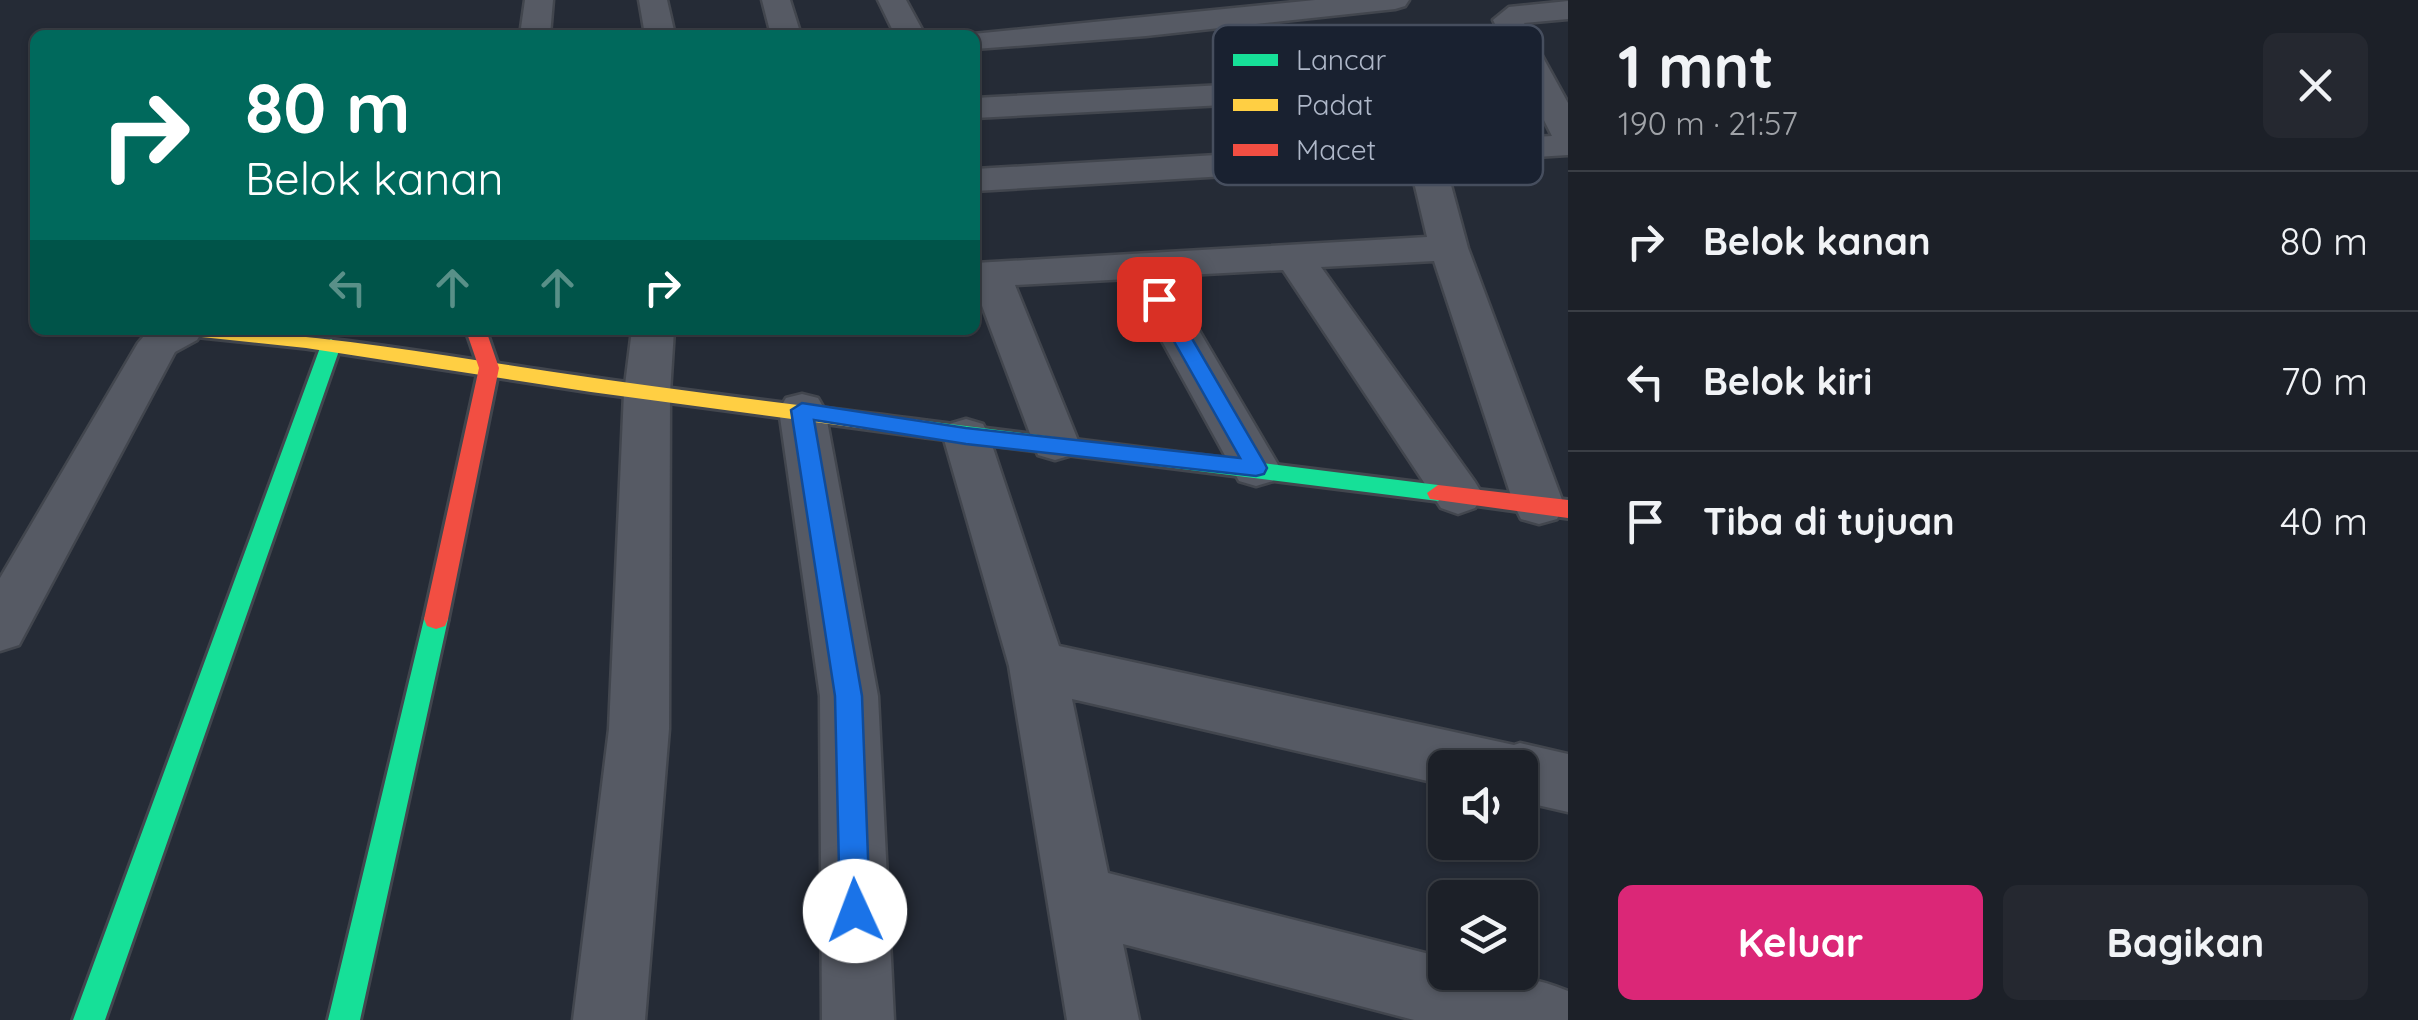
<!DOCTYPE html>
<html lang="id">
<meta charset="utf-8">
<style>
body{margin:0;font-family:Quicksand,sans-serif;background:#252830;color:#f1f3f6;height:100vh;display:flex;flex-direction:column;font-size:38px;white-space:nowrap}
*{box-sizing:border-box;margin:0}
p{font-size:32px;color:#a0a3a8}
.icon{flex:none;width:55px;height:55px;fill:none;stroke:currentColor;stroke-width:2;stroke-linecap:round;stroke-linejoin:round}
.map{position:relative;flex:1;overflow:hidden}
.sheet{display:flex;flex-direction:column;background:#1c2028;width:850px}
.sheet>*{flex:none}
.guide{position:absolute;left:30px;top:30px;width:950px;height:305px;border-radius:15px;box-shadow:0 2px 8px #0004,0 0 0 2px #3a3e45;background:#00695c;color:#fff;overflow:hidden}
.controls{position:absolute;left:1428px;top:750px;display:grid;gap:20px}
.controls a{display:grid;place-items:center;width:110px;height:110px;border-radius:15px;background:#1c2028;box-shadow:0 2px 8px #0004,0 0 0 2px #3a3e45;font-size:50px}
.pin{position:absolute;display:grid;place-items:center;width:85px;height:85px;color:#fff;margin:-42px;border-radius:20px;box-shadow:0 5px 15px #0006}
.me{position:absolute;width:110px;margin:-55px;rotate:358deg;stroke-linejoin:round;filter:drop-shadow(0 0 8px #0008)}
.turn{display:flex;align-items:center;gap:35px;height:210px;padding:0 50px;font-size:45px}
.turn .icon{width:130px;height:130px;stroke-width:2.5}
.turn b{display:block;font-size:70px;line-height:85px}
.lanes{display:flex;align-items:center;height:95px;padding:0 50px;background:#0003;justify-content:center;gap:50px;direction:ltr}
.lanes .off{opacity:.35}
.round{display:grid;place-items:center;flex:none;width:105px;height:105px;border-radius:15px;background:#252830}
.headline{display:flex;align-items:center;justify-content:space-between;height:170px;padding:0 50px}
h1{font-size:60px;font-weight:800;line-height:75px}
.action{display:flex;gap:20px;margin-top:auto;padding:20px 50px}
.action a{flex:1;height:115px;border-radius:15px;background:#db2777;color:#fff;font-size:40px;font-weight:800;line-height:115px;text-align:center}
.action a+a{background:#252830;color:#f1f3f6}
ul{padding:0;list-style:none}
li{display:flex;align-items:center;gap:30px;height:140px;padding:0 50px;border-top:2px solid #3a3e45}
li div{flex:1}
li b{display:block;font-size:38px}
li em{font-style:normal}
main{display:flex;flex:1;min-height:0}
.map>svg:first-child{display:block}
</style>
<main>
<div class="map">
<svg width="1568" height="1020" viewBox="0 0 1568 1020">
<rect width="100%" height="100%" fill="#252b36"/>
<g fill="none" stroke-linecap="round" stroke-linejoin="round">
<defs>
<path id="street" d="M525 0H553L550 35H520Z
M639 0H667L675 35H645Z
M762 0H790L801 35H771Z
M878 0H906L925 35H895Z
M1315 0H1409L1405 6 1395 9 1146 36 975 49V35H963Z
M1568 1V19L1524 23 1568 103V155L1445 163 1468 248 1564 505 1557 519 1539 524 1521 519 1514 505 1434 261 1321 267 1475 482 1483 495 1475 508 1458 514 1441 508 1283 270 1167 276 1280 468 1273 481 1256 486 1239 481 1128 279 1015 285 1079 443 1072 455 1055 460 1038 455 975 287V263L1427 237 1410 165 975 191V169L1425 143 1396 96 975 118V98L1397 76 1422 83 1459 141 1552 136 1493 20 1509 7Z
M149 330H203L197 340 175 352 19 645 0 651V578L138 343Z
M632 330H674L670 393 669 729 645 1020H573L609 729 624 393Z
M802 394 818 398 825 410 878 696 894 1020H822L820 696 779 410 786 398Z
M966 419 983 424 989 436 1059 646 1514 745 1520 743 1568 754V812L1520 801V768H1445V785L1072 699 1108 873 1445 958V972C1489 972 1527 974 1568 991V1020H1414L1123 944 1139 1020H1067L1009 666 943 436 949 424Z"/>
<path id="fast" d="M331 339 341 345 105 1020H73L321 345Z
M926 421 1438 485 1449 493 1438 501 926 437 916 429Z
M436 609 445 612 448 619 360 1020H328L424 619 427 612Z"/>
<path id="slow" d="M182 330C305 330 426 353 547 371 673 390 800 405 926 421L936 429 926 437 591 392 306 348 192 336Z"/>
<path id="jam" d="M477 330 488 336 499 368 448 619 445 626 436 629 427 626 424 619 479 368 468 336Z
M1438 485 1568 500V518L1430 499 1427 493Z"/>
</defs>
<use href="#street" stroke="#42464e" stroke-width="5"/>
<use href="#fast" stroke="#42464e" stroke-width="6"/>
<use href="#slow" stroke="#42464e" stroke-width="6"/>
<use href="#jam" stroke="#42464e" stroke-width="6"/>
<use href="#street" fill="#565a64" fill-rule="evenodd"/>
<use href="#fast" fill="#16e098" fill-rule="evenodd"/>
<use href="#slow" fill="#ffcf43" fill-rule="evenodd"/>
<use href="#jam" fill="#f24e42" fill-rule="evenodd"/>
</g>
<path fill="#1a73e8" stroke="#114b97" stroke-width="2.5" d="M1159 293 1169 299 1264 462 1267 468 1264 474 1256 476 966 444 814 420 862 696 870 911 866 922 855 926 844 922 840 911 835 696 791 410 802 403 966 428 1240 458 1150 299Z"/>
<rect x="1213" y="25" width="330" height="160" rx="15" fill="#192130" stroke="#464e5e" stroke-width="2.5"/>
<rect x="1233" y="54" width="45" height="12" fill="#16e098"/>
<rect x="1233" y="99" width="45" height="12" fill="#ffcf43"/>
<rect x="1233" y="144" width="45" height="12" fill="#f24e42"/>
<g font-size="28" fill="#aeb7c8">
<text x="1296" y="70">Lancar</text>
<text x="1296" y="115">Padat</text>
<text x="1296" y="160">Macet</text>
</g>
</svg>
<div class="controls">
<a><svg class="icon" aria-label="sound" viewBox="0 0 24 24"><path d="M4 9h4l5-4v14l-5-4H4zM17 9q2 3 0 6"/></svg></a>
<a><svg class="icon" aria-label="layers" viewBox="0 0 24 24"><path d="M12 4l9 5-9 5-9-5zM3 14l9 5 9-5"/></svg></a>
</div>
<div class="pin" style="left:1159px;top:299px;background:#d93025"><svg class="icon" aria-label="arrive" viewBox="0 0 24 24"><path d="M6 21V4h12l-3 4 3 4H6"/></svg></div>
<svg class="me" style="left:855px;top:911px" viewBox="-20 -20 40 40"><circle r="19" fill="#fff"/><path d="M0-13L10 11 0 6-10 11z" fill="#1a73e8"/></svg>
<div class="guide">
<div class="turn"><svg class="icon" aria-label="right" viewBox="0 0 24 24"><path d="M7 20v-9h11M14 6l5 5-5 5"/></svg><div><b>80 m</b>Belok kanan</div></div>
<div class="lanes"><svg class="icon off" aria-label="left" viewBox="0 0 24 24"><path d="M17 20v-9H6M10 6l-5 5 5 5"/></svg><svg class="icon off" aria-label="ahead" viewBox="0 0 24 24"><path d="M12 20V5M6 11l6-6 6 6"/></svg><svg class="icon off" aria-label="ahead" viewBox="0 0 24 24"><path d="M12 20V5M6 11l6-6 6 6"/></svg><svg class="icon" aria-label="right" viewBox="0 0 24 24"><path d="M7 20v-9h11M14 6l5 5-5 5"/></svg></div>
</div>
</div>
<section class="sheet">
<div class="headline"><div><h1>1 mnt</h1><p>190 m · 21:57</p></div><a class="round"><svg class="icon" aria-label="close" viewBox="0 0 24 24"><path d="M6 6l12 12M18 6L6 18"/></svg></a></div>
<ul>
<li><svg class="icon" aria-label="right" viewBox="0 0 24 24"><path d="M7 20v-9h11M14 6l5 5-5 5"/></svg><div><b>Belok kanan</b></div><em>80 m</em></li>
<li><svg class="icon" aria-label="left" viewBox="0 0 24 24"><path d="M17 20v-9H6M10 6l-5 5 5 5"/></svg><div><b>Belok kiri</b></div><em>70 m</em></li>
<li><svg class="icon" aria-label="arrive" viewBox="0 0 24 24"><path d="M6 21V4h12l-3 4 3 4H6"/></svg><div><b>Tiba di tujuan</b></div><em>40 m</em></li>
</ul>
<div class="action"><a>Keluar</a><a>Bagikan</a></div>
</section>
</main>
